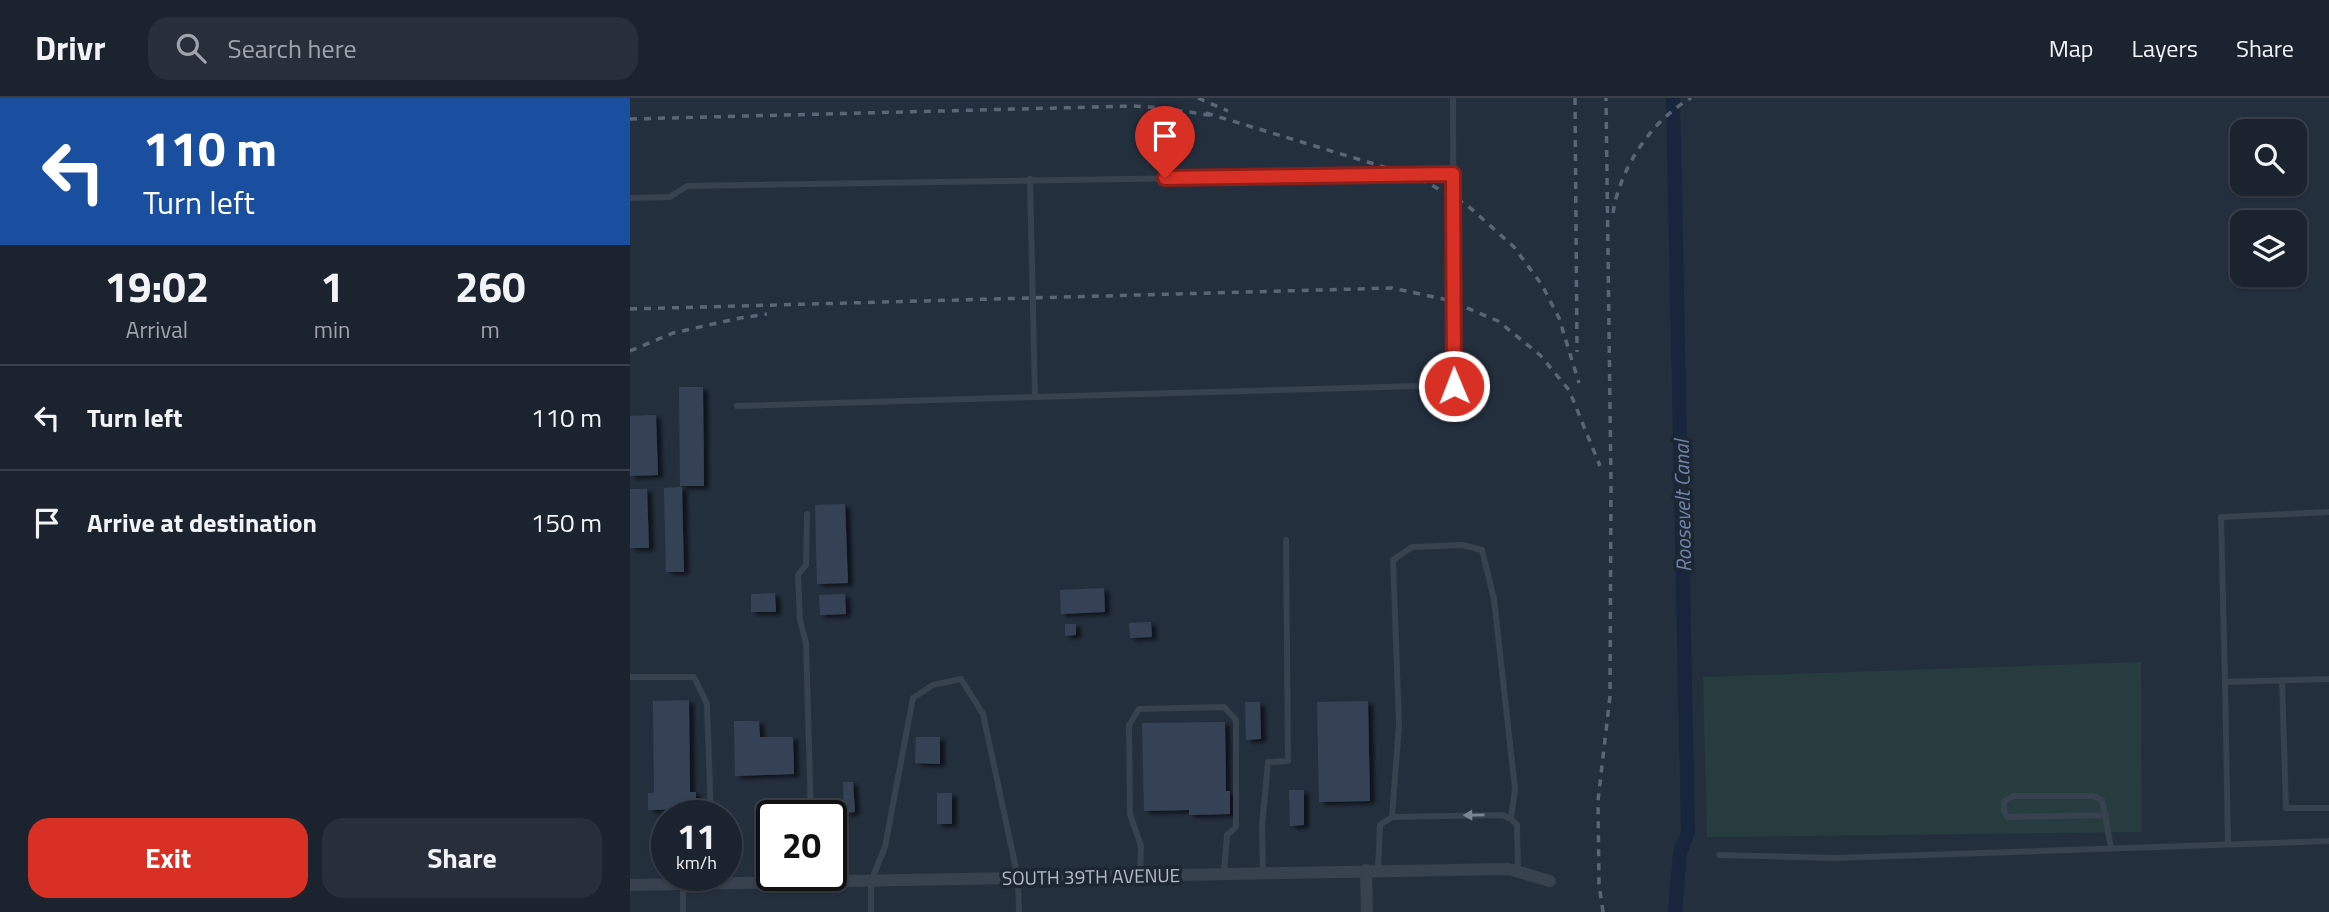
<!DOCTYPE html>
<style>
body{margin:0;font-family:"Titillium Web",sans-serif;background:#282f3a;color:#f1f3f6;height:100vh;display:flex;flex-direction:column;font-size:26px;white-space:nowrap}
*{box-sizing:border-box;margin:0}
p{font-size:23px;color:#a0a4aa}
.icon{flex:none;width:38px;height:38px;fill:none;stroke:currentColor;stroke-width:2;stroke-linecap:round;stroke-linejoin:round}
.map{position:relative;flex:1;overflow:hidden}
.panel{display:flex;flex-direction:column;background:#1b232e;width:630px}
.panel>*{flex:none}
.hud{background:#1a4fa0;color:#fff;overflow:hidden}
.fabs{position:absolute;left:1600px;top:21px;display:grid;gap:14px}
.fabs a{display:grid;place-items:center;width:77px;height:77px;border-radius:14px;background:#1b232e;box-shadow:0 2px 5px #0004,0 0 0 2px #39404a;font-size:35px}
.speed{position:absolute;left:21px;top:702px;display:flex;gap:14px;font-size:35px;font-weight:700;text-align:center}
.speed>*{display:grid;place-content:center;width:91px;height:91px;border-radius:50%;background:#1b232e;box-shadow:0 2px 5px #0004,0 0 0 2px #39404a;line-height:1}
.speed small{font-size:18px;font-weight:400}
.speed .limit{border:4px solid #111;border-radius:10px;background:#fff;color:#111}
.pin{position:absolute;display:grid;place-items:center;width:60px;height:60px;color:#fff;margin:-72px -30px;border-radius:50% 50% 50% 0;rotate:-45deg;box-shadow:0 0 7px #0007}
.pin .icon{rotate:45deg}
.me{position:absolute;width:77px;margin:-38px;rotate:359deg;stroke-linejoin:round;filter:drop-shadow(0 0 5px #0008)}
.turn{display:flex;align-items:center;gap:24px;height:147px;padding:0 28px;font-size:32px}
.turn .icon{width:91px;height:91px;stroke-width:2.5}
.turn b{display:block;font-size:49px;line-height:60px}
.eta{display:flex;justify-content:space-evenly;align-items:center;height:119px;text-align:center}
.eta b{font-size:42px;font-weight:700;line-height:49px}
.action{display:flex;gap:14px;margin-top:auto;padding:14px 28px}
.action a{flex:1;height:80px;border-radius:21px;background:#d93025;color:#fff;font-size:28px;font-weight:700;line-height:80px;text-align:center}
.action a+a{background:#282f3a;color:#f1f3f6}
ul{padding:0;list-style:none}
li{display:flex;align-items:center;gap:21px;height:105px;padding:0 28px;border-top:2px solid #39404a}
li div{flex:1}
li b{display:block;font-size:26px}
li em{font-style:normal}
header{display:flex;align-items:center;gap:42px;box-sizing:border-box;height:98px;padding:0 35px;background:#1b232e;border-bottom:2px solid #39404a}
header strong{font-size:33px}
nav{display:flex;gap:38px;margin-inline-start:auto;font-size:24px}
.search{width:490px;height:63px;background:#282f3a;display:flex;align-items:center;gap:18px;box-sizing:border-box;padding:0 24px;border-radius:21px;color:#a0a4aa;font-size:26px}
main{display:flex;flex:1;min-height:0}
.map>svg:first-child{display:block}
</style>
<header>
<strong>Drivr</strong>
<div class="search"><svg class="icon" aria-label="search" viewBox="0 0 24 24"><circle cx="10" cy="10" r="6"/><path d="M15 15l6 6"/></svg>Search here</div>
<nav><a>Map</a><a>Layers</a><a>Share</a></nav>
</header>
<main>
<section class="panel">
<div class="hud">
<div class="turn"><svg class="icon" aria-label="left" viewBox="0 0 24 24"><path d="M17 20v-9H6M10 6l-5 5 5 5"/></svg><div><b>110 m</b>Turn left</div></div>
</div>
<div class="eta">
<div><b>19:02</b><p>Arrival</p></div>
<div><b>1</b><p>min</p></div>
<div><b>260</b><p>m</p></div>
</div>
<ul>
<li><svg class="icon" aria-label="left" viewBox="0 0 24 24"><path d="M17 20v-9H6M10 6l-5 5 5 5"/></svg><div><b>Turn left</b></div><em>110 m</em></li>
<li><svg class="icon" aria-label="arrive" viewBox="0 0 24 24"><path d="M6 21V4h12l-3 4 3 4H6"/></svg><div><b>Arrive at destination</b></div><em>150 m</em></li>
</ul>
<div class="action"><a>Exit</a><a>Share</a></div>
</section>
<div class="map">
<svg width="1699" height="814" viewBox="0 0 1699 814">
<defs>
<filter id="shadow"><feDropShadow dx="5" dy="3" stdDeviation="2" flood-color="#0009"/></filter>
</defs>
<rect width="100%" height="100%" fill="#242f3e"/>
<path fill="#263c3f" d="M1511 564 1512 734 1077 739 1073 579Z"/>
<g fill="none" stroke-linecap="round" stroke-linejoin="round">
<path stroke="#17263c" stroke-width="14" d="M1043 0 1058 735 1050 754 1045 814"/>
</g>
<path fill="#364354" filter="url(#shadow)" d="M49 289H73L74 388H50Z
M26 317 28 377 0 378V318Z
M52 389 54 474H36L34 390Z
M0 391H17L19 450H0Z
M215 406 218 485 187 486 185 407Z
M474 490 475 514 431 516 430 492Z
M145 495 146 514H121V496Z
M215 496 216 516 190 517 189 497Z
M521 524 522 539 500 540 499 525Z
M435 526H446V537L435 538Z
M59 602 60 694H66V711L18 712V695H24L23 603Z
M738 603 740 703 689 704 687 604Z
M615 604H630L631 641 616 642Z
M104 623H129L130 639H163L164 676 105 678Z
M595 624 596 693H600V716L559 717V712L514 713 512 625Z
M286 639H310V666L285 665Z
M213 684H223L225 714 214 715Z
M659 692H674V727L660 728Z
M307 695H322V726H307Z
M126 706H143L142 741H126Z"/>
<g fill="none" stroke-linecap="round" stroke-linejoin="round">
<path stroke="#38414e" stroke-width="6" d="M400 81 405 299 824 287 823 0
M0 100 40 99 57 88 823 76
M107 308 405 299
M177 416 176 467 168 477 170 522 176 545 181 718
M0 579H64L77 606 81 718
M1652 582 1656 710H1699
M1595 584 1591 419 1699 414
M1476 717 1377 719 1374 713V703L1383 698H1464L1472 702 1481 750
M762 719 769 627 763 462 782 449 833 447 852 452 864 501 885 691 881 721
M1598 745 1595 584 1699 581
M1089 757 1206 760 1699 743
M748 772 750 727 762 719 872 717 881 721 887 727 888 774
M633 775 632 728 638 664 658 663 656 442
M510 777 511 748 500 716 499 627 509 611 594 609 606 622V729L597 737 594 775
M53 786V814
M241 814V783L255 749 283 600 303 587 331 581 353 616 388 780 389 814"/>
<path stroke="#38414e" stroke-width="12" d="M736 772 737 814
M0 787 879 771 920 783"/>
<path stroke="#5a6575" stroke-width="3.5" stroke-dasharray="7 7" stroke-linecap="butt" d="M568 0 598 13
M945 0 947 254
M576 15 787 79 837 107 884 149 912 187 929 220 949 285
M0 21 504 8 533 10 585 18
M983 115C990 70 1021 23 1061 0
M0 211 762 190 818 202 868 223 910 257 939 292 970 368
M0 253 43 235 110 220 137 216
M973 814 969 786 968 703 980 598 981 386 976 0"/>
</g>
<defs><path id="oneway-solid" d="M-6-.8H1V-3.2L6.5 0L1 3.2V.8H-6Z" transform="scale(1.75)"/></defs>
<use fill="#7c8592" href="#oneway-solid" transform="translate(844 717) rotate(179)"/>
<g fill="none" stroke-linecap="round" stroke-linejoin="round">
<defs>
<path id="route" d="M535 80 823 76 824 288"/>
</defs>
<use href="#route" stroke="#8d1f18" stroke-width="18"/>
<use href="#route" stroke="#d93025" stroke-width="12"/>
</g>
<g text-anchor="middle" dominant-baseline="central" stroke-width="7" stroke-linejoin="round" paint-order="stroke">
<g font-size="19" fill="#b4bcc9" stroke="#1d2633">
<text transform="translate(461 778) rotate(-1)">SOUTH 39TH AVENUE</text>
</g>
<g font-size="21" font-style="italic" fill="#6d86a8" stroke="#1d2633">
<text transform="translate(1052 408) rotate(-91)">Roosevelt Canal</text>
</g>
</g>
</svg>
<div class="fabs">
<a><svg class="icon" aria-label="search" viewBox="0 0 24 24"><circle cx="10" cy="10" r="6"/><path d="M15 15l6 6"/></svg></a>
<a><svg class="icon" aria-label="layers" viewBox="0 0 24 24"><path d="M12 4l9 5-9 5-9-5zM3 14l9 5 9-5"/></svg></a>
</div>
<div class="speed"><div>11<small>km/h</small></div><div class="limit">20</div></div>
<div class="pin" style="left:535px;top:80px;background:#d93025"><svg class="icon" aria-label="arrive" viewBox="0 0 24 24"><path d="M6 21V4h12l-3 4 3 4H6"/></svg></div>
<svg class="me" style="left:824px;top:288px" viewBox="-20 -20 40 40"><circle r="17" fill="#d93025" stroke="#fff" stroke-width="3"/><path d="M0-11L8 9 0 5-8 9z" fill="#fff"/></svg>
</div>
</main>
